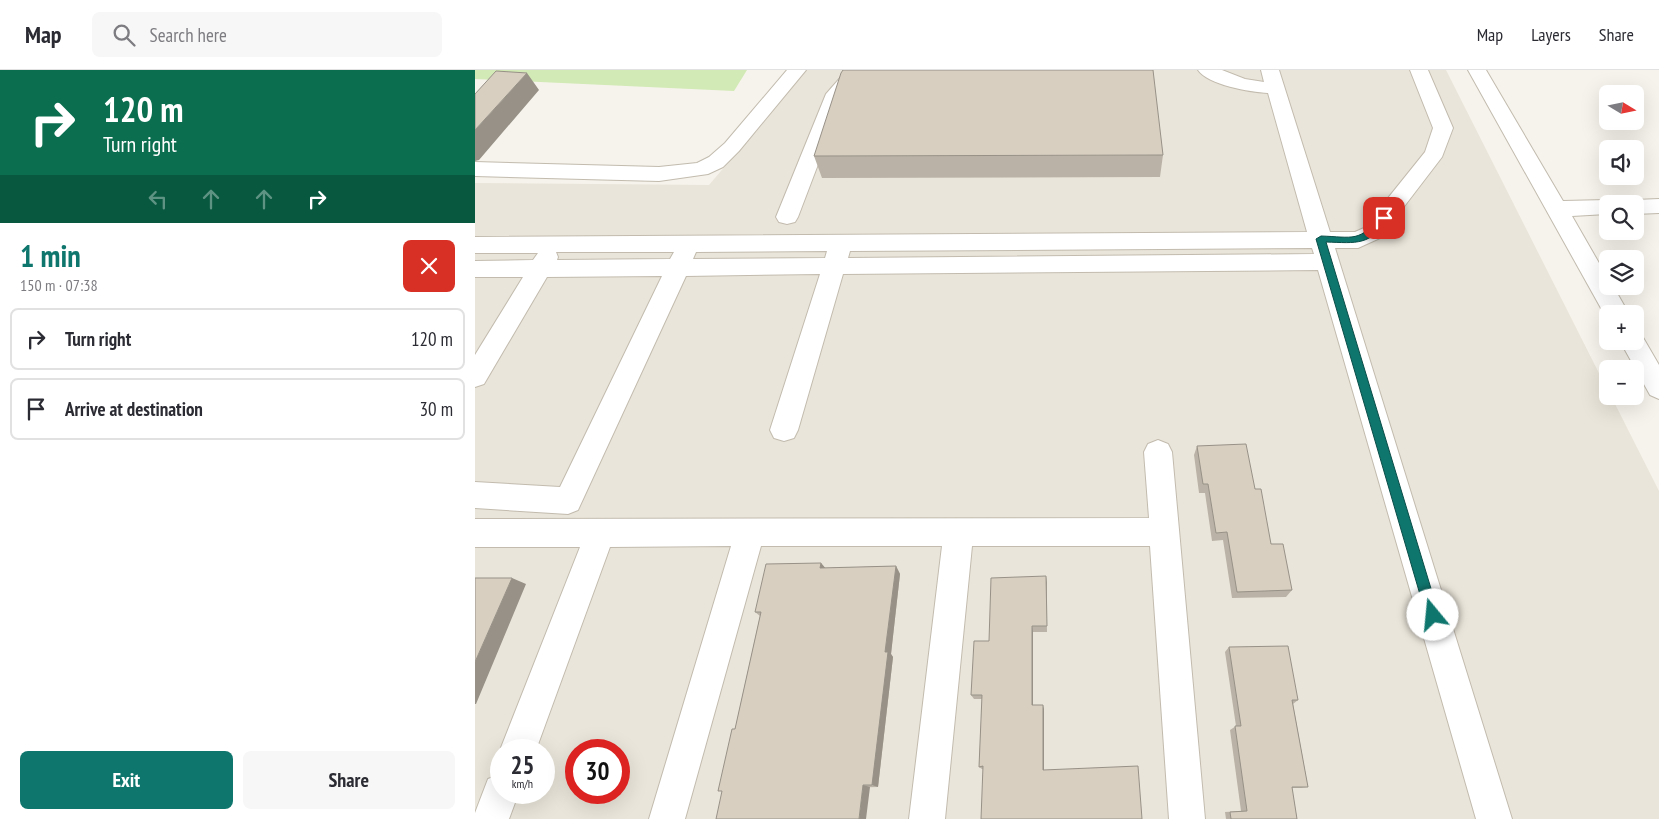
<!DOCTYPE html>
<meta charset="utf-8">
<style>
body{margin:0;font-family:"PT Sans Narrow",sans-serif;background:#f7f7f7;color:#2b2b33;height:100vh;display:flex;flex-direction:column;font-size:19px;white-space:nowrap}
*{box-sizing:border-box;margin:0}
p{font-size:16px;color:#7c7c81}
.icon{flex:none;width:28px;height:28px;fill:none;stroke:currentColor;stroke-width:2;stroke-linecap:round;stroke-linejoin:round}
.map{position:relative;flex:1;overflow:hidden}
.sheet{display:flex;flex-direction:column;background:#fff;width:475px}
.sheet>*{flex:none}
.top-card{background:#0b6e4f;color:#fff;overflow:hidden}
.needle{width:32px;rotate:100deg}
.tools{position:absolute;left:1124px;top:15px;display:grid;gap:10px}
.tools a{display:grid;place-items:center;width:45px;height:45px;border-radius:8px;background:#fff;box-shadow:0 5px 20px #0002;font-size:25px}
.speed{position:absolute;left:15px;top:669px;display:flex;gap:10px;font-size:25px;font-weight:700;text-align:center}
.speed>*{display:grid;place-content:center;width:65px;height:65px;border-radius:50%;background:#fff;box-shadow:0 5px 20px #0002;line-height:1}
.speed small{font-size:12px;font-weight:400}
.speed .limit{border:8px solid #d22;background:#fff;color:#111}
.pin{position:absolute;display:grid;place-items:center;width:42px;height:42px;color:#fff;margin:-21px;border-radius:10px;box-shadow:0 2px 8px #0006}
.me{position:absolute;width:55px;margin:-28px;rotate:343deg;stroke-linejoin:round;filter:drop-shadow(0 0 4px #0008)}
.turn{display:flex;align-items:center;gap:18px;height:105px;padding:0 20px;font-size:22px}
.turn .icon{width:65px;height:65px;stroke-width:2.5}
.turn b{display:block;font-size:35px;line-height:42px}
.lanes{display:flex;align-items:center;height:48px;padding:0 20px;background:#0003;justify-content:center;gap:25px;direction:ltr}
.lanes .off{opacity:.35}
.round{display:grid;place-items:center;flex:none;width:52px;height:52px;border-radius:8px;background:#f7f7f7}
.head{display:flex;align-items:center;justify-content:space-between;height:85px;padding:0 20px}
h1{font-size:30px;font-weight:700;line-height:38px;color:#0f766e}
.primary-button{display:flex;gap:10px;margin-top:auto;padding:10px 20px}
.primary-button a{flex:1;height:58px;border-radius:8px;background:#0f766e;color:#fff;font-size:20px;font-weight:700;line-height:58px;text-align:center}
.primary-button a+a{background:#f7f7f7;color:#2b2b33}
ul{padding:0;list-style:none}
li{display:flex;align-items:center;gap:15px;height:62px;margin:0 10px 8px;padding:0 10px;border:2px solid #e1e1e2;border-radius:8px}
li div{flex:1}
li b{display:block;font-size:19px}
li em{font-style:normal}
header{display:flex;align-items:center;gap:30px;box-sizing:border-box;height:70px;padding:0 25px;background:#fff;border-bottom:1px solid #e1e1e2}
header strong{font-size:24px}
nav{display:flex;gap:28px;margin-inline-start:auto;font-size:18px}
.search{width:350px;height:45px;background:#f7f7f7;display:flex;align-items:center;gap:12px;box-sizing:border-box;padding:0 18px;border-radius:8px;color:#7c7c81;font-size:19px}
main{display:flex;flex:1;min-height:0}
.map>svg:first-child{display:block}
</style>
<header>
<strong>Map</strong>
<div class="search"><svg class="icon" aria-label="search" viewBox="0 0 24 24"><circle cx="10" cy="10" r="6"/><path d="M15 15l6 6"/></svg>Search here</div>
<nav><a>Map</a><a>Layers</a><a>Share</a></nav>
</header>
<main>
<section class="sheet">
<div class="top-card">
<div class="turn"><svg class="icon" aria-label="right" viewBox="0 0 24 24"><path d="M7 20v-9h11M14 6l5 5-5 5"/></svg><div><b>120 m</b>Turn right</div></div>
<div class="lanes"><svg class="icon off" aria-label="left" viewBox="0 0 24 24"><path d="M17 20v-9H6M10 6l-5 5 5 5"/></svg><svg class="icon off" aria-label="ahead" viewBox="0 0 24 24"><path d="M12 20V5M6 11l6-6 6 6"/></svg><svg class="icon off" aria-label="ahead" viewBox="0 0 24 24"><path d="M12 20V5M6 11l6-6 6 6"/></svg><svg class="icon" aria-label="right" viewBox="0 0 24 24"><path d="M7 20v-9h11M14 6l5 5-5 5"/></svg></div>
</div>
<div class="head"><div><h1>1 min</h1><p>150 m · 07:38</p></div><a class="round" style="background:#d93025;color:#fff"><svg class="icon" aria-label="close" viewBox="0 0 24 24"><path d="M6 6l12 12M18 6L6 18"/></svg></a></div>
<ul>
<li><svg class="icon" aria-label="right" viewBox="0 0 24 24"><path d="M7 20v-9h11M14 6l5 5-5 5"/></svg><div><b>Turn right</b></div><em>120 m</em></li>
<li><svg class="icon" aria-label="arrive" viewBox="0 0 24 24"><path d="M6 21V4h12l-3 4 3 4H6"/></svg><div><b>Arrive at destination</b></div><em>30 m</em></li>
</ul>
<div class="primary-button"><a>Exit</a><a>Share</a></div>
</section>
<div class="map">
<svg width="1184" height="749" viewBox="0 0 1184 749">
<rect width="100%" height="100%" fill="#f6f3ec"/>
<path fill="#eae5da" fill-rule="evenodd" d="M332 0H971L1132 319V326H1136L1184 421V749H0V113L234 115ZM26 680H69V722H26ZM101 680H144V722H101Z"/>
<path fill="#d2eab5" d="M0 0H272L259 21 0 9Z"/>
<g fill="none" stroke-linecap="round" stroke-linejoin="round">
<defs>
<path id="minor" d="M312 0H331L264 81 248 97 233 104 184 111 0 106V92L184 97 222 93 234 87 250 73Z
M372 0H391L369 26 323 147 320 152 312 154 304 152 301 147 351 24Z
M723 0H747L770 9 789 12 786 0H804L855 162H880L889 158 950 82 958 58 935 0H953L978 58 967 87 905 168 883 178H860L1037 749H1001L843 200 368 204 323 360 319 368 309 371 299 368 295 360 345 204 211 206 103 440 93 444 0 438V412L85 417 187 206 72 207 9 314 0 317V285L48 207H0V191L58 190 63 183H0V167L832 162 793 23C775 22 733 15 723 0ZM837 178 839 184 373 188 375 181ZM352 181 350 188 218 189 221 182ZM81 182H199L195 189 82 190 83 187Z
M993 0H1011L1088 131 1132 130 1140 132 1141 134H1132V144L1097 146 1132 207V216H1138L1154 244H1132V249Z
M1184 129V143L1160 144V134H1151L1160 130Z
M1160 262 1166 264 1184 295V329L1175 325 1145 271H1160Z
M683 370 693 374 697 382 730 749H694L675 476H497L470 749H434L467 476H286L210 749H174L256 476 135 477 61 680H26V682L25 680 105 477H0V449L674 448 669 382 673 374Z
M26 704V722H44L34 749H0V743L13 709Z"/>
</defs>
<use href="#minor" stroke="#c2bbae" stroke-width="2"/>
<use href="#minor" fill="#fff" fill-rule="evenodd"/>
</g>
<path fill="#bab2a6" d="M688 85 685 107 347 108 339 86Z
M722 376 780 419 796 474 817 520 811 527 757 528 748 470 737 471 730 423H724L719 385Z
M346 493 350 498 421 496 425 504 416 584 418 587 403 717 247 721H243L260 659 285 546 280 542Z
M571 506 572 562H558V635L569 639V700L667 749 507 699 504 697 507 629H499L496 625 514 571Z
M754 577 823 630 818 634 833 717 826 718H817L822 749H751L750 742 766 741 755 660 761 656 750 582Z"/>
<path fill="#979187" d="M52 3 64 20 4 90 0 91V60Z
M346 493 352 500 345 498Z
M421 496 425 504 416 584 418 587 403 717 397 715 410 582Z
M571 506 572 513V562V556Z
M37 508 51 514 1 634H0V592Z
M557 556 558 562V639L557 635Z
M568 635 569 639V702L568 700Z
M388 715 395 717 391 749H384Z"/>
<path fill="#d8cfc1" stroke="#979187" d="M368 0H678L688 85 339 86 366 3Z
M21 1 52 3 0 60V24Z
M771 374 780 419H786L796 474H808L817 520 762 522 752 462 741 463 733 414H728L722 376Z
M346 493 345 498 421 496 410 582H413L397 715H388L384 749H241L247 721H243L257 659H260L286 542H280L291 494Z
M571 506 572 556H557V635H568V700L663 696 667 749H506L508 696 504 697 507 625H496L499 571H514L516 508Z
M0 508H37L0 592Z
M813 576 823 630H817L833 717H817L822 749H756L755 742 772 741 760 656H766L754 577Z"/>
<path fill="#0f766e" stroke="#0a4d48" d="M906 145H909L914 148C895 176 882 173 851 172L964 545 962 549 958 551 953 549 951 545 841 169 846 166C878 167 885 173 906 145Z"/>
</svg>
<div class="tools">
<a><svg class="needle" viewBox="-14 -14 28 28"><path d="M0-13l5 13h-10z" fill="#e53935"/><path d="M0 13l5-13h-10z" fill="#7c7c81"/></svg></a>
<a><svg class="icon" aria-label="sound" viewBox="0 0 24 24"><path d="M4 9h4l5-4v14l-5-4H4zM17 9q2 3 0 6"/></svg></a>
<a><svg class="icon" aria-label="search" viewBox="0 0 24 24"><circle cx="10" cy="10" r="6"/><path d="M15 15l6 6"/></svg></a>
<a><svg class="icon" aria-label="layers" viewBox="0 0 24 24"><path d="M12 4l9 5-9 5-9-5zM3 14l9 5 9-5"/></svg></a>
<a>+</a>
<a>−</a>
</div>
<div class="speed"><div>25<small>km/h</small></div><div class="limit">30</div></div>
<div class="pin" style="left:909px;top:148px;background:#d93025"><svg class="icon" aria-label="arrive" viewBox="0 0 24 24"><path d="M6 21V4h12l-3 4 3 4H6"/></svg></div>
<svg class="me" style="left:958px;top:545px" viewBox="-20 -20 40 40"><circle r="19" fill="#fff"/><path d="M0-13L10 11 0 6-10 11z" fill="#0f766e"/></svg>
</div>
</main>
